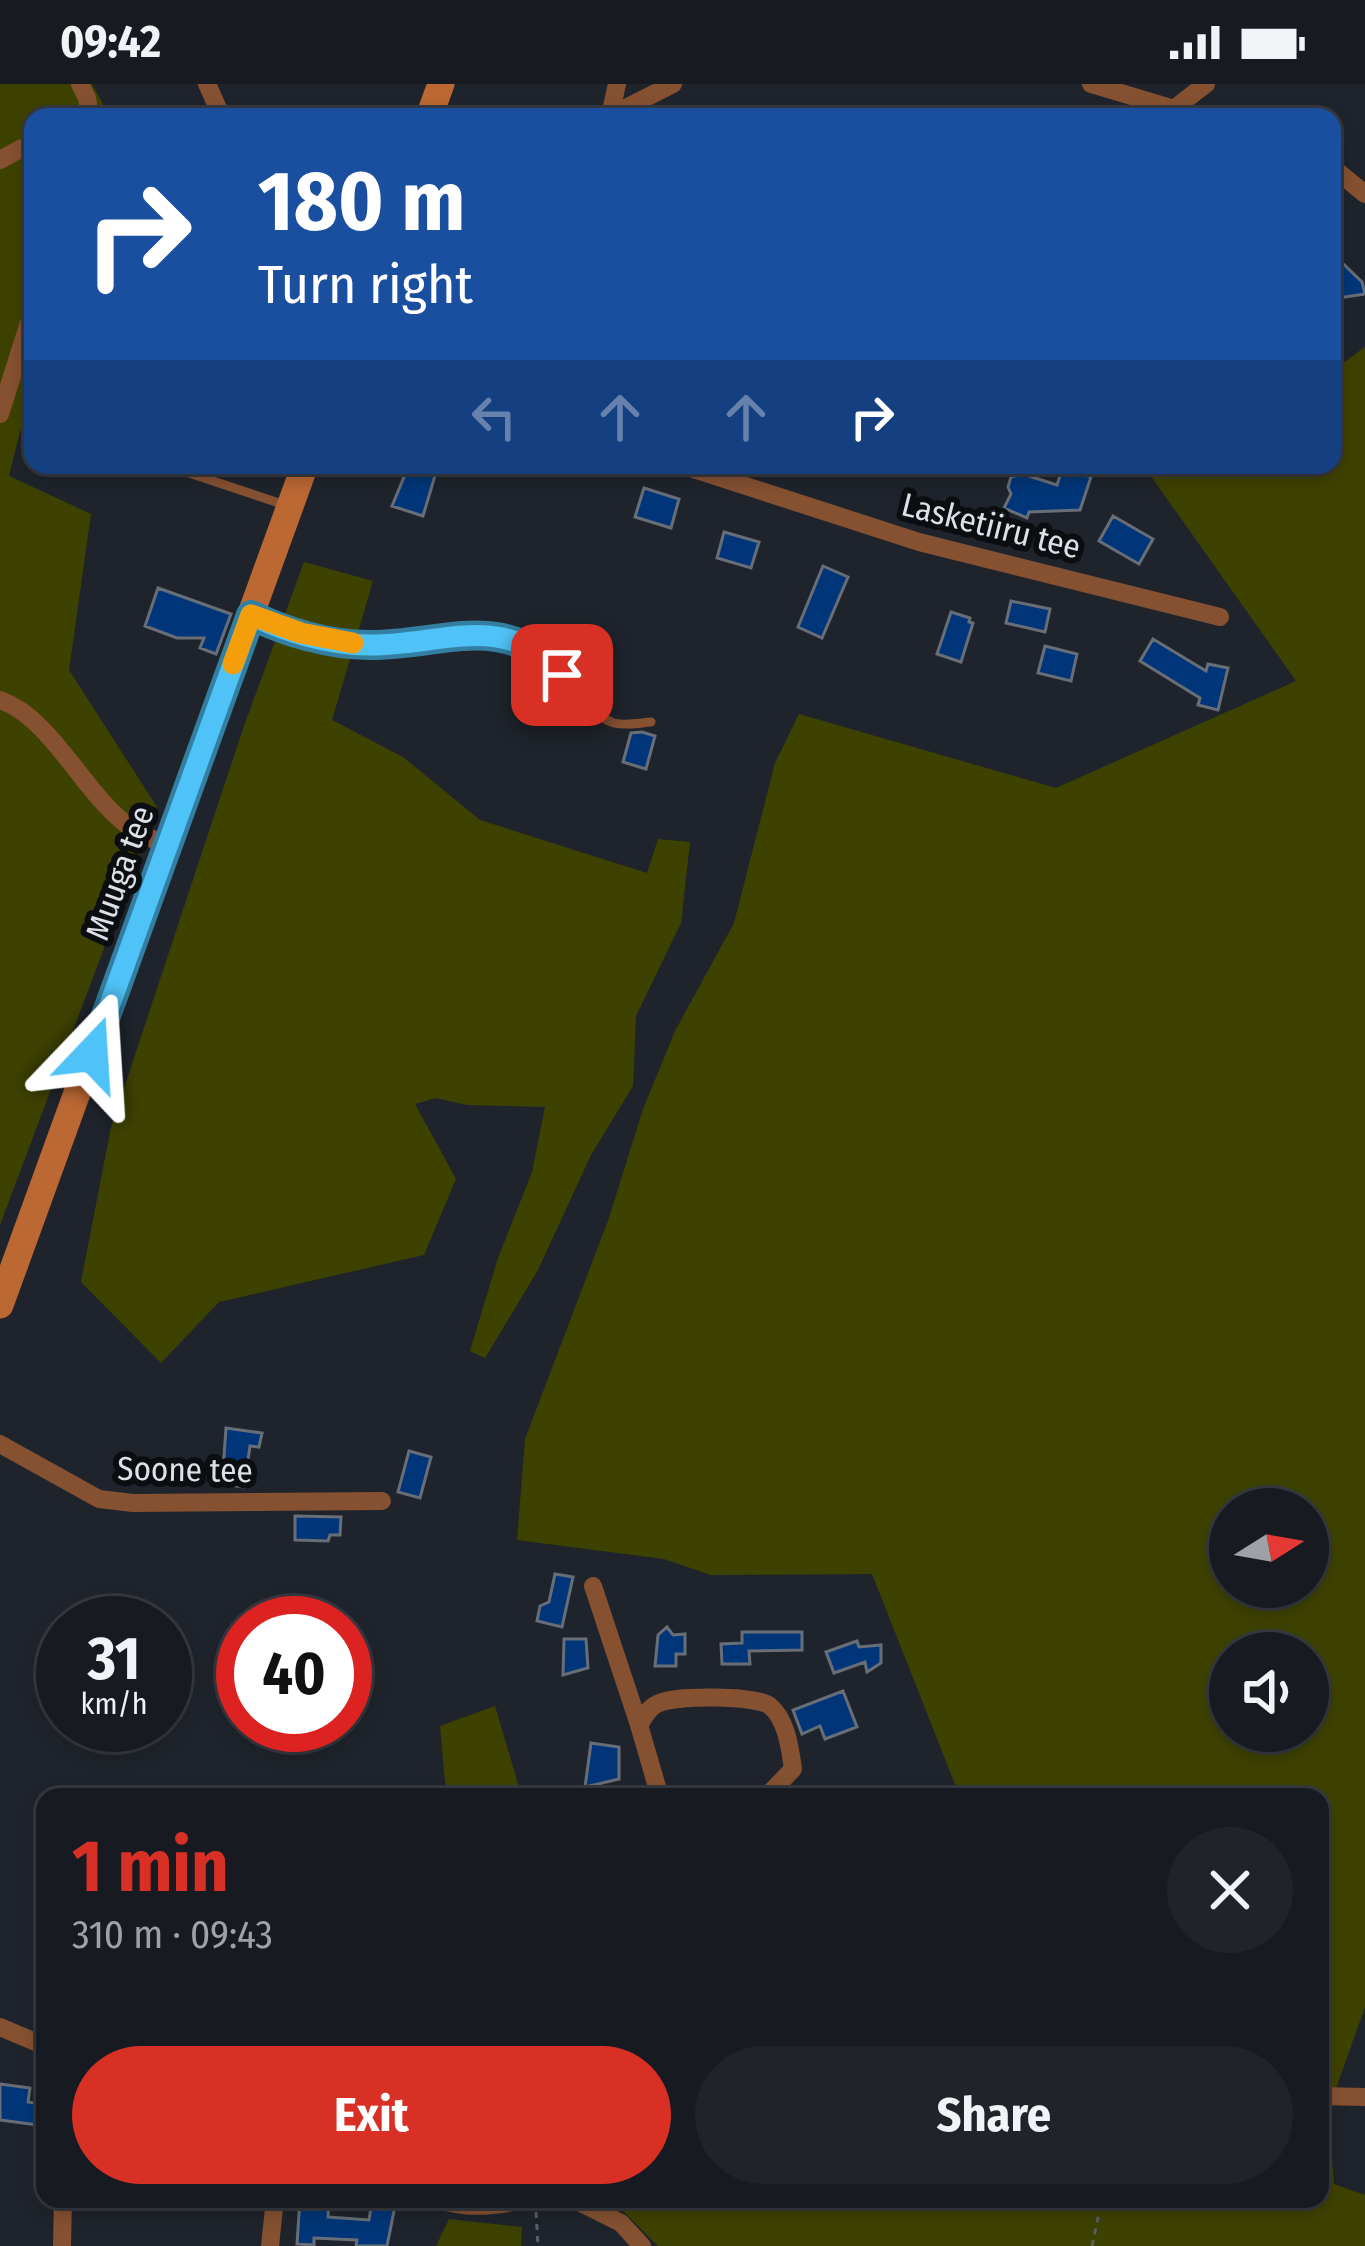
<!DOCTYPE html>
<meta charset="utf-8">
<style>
body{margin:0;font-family:"Fira Sans Condensed",sans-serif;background:#20242a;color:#f1f3f6;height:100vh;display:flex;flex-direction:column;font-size:45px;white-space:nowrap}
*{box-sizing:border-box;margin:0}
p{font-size:39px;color:#9ea1a5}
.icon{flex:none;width:66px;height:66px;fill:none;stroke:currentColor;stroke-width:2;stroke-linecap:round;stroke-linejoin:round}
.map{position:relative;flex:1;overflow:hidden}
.sheet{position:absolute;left:36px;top:1704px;width:1293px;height:420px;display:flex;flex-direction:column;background:#171b21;border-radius:24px;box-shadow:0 6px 18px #0003,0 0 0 3px #36393f}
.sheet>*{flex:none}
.banner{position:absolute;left:24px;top:24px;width:1317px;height:366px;border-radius:24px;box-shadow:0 6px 18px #0003,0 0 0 3px #36393f;background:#1a4fa0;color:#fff;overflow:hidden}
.needle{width:78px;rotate:79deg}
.fabs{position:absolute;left:1209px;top:1404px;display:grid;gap:24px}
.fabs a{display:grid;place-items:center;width:120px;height:120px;border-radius:50%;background:#171b21;box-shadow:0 6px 18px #0003,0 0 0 3px #36393f;font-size:60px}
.speed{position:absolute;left:36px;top:1512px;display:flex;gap:24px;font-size:60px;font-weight:700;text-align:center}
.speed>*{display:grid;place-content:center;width:156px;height:156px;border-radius:50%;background:#171b21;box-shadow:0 6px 18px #0003,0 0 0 3px #36393f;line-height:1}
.speed small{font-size:30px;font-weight:400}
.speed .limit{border:18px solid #d22;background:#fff;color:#111}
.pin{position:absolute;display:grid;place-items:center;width:102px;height:102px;color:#fff;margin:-51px;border-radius:24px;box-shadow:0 6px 18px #0006}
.me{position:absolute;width:132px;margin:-66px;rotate:20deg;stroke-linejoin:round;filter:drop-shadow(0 0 9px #0008)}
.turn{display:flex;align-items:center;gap:42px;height:252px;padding:0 36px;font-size:54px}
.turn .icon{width:156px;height:156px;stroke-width:2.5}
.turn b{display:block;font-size:84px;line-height:102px}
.lanes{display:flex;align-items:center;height:114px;padding:0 36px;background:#0003;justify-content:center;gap:60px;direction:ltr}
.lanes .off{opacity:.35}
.round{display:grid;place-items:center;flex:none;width:126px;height:126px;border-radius:63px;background:#20242a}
.headline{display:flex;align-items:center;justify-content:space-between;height:204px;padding:0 36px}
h1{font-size:72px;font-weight:700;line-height:90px;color:#d93025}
.primary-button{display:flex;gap:24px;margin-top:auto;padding:24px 36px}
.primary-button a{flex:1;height:138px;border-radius:72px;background:#d93025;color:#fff;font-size:48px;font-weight:700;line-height:138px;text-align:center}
.primary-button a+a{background:#20242a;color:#f1f3f6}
.status{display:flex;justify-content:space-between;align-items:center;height:84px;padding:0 60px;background:#171b21;direction:ltr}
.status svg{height:33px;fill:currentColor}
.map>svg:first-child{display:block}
</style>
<div class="status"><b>09:42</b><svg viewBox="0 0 49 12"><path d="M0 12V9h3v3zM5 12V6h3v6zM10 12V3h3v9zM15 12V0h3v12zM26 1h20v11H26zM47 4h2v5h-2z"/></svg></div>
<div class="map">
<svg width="1365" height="2162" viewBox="0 0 1365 2162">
<rect width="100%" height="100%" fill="#1f242c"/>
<path fill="#3e4201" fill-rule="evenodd" d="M0 0H92L110 33H33V296L9 392 91 430 69 586 157 723 0 1141Z
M1365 263V1923L1328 2027 1334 2100 1365 2111V2162H658L611 2115H1320V1713H960L872 1490 711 1491 664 1475 517 1456 525 1355 609 1134 643 1025 675 947 734 839 775 679 799 630 1056 704 1296 597 1143 381H1332V287ZM1230 1425H1308V1503H1230ZM1230 1569H1308V1647H1230Z
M304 478 373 497 332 636 403 673 480 736 647 789 658 755 690 758 681 839 636 932 633 1002 591 1071 538 1186 485 1274 470 1267 498 1174 532 1088 545 1023 467 1021 436 1014 415 1020 456 1095 424 1171 219 1218 161 1279 81 1198 111 1043 244 642Z
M495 1622 522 1713H451L445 1698 440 1642Z
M449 2135 522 2143 521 2162H436Z"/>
<path fill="#003679" stroke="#676e77" stroke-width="3" d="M1332 169 1362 198 1365 210 1332 215Z
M409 381 437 385 423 432 392 422Z
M1063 383 1091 393 1080 426 1029 428 1027 434 1004 424 1011 410 1008 403 1011 393 1023 390 1057 401Z
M644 404 679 415 671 444 635 433Z
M1113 432 1153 455 1139 480 1099 457Z
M724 448 759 458 751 484 717 474Z
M823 482 848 493 822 554 798 543Z
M158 504 231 530 216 570 200 564 204 554H177L145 542Z
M1011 517 1050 525 1045 548 1006 539Z
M951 528 970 534 969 538 973 539 961 578 937 570Z
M1153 555 1206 587 1208 580 1228 584 1218 626 1198 621 1200 614 1140 577Z
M1045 562 1077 570 1071 597 1038 589Z
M642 648 655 652 646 685 623 678 631 649Z
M226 1344 262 1349 259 1363 250 1362 244 1403 222 1400Z
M409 1367 431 1373 420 1414 398 1408Z
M295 1432 341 1433 340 1451H330L328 1457 295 1456Z
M555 1490 573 1493 562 1543 537 1537 540 1522 549 1518Z
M667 1543 673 1551 685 1550V1570H676V1582H655L658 1551Z
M742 1548H802V1566L749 1567 750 1580H722L721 1560 742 1559Z
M564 1555H586L588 1584 563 1591Z
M857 1557 859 1563 881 1561V1579L867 1588 865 1578 834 1589 826 1568Z
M843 1607 857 1643 825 1655 820 1642 802 1650 793 1626Z
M591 1659 619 1663V1695L585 1703Z
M0 2000 30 2004 28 2018 41 2020 38 2041 0 2036Z
M300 2115H329L328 2133 369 2136 372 2117 395 2122 387 2162H356L357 2156 314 2154V2161L297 2160Z"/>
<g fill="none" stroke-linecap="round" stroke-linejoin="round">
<path stroke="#595d65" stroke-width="3" stroke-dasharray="6 6" stroke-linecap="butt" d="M536 2128 538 2162
M1092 2162 1102 2115"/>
<path stroke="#855131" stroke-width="9" d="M165 381 285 421
M256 533C310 560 367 562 426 555 452 553 482 546 509 553 557 567 573 625 614 639 626 642 639 639 651 638"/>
<path stroke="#855131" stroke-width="18" d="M80 0 87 14 90 33
M207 0 222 33
M1091 0 1201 33
M1175 24 1206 0
M610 32 617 0
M608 33 673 0
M0 76 22 64 33 67
M1332 83 1365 110
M0 330 33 226
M681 381 919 458 1220 533
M0 616C54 635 84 713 134 746 143 753 157 756 168 761
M0 1360 99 1415 133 1419 382 1417
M593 1502 639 1641
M660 1713 639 1641C645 1632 648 1624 657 1620 672 1611 757 1611 770 1622 787 1636 790 1665 793 1685L766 1713
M0 1943 45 1962
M1320 2012 1365 2013
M438 2115C467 2126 497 2122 527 2115
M573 2115 621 2139 642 2162
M62 2162 63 2115
M270 2162 275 2115"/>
<path stroke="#bc6833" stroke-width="27" d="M429 33 441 0
M0 1221 305 381"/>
</g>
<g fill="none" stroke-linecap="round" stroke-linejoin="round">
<defs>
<path id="route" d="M92 970 251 531C285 548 329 561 369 561 441 562 505 525 562 591"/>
</defs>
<use href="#route" stroke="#337fa1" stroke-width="30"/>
<use href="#route" stroke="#4fc3f7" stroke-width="21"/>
<path stroke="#f59e0b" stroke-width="21" d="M233 580 251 531 301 549 353 559"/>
</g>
<g text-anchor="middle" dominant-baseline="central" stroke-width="12" stroke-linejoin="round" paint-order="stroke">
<g font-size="33" fill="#dde0e6" stroke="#0b0d11">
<text transform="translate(991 442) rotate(14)">Lasketiiru tee</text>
<text transform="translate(120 789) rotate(-70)">Muuga tee</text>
<text transform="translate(185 1386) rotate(1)">Soone tee</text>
</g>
</g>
</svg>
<div class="fabs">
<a><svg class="needle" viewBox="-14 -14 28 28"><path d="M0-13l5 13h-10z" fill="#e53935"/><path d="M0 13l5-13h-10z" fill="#9ea1a5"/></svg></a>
<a><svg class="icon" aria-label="sound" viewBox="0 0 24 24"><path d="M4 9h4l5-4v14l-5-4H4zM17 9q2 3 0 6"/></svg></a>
</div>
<div class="speed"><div>31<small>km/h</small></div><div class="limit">40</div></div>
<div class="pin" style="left:562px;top:591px;background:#d93025"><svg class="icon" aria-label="arrive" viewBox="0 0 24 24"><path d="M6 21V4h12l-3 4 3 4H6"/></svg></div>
<svg class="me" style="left:92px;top:970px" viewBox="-20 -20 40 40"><path d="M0-17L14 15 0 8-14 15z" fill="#4fc3f7" stroke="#fff" stroke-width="4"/></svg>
<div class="banner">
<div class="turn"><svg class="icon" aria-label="right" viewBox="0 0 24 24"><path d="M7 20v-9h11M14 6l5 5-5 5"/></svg><div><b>180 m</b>Turn right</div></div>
<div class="lanes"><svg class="icon off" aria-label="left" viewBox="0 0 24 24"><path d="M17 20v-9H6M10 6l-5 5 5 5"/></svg><svg class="icon off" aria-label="ahead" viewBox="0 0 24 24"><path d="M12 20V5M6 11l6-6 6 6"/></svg><svg class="icon off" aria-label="ahead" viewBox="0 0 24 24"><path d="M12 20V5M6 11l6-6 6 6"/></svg><svg class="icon" aria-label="right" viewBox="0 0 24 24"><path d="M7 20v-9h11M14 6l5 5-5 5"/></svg></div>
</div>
<section class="sheet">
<div class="headline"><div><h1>1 min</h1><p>310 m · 09:43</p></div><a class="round"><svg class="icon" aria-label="close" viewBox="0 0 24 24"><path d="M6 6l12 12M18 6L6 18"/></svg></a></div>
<div class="primary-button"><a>Exit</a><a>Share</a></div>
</section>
</div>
